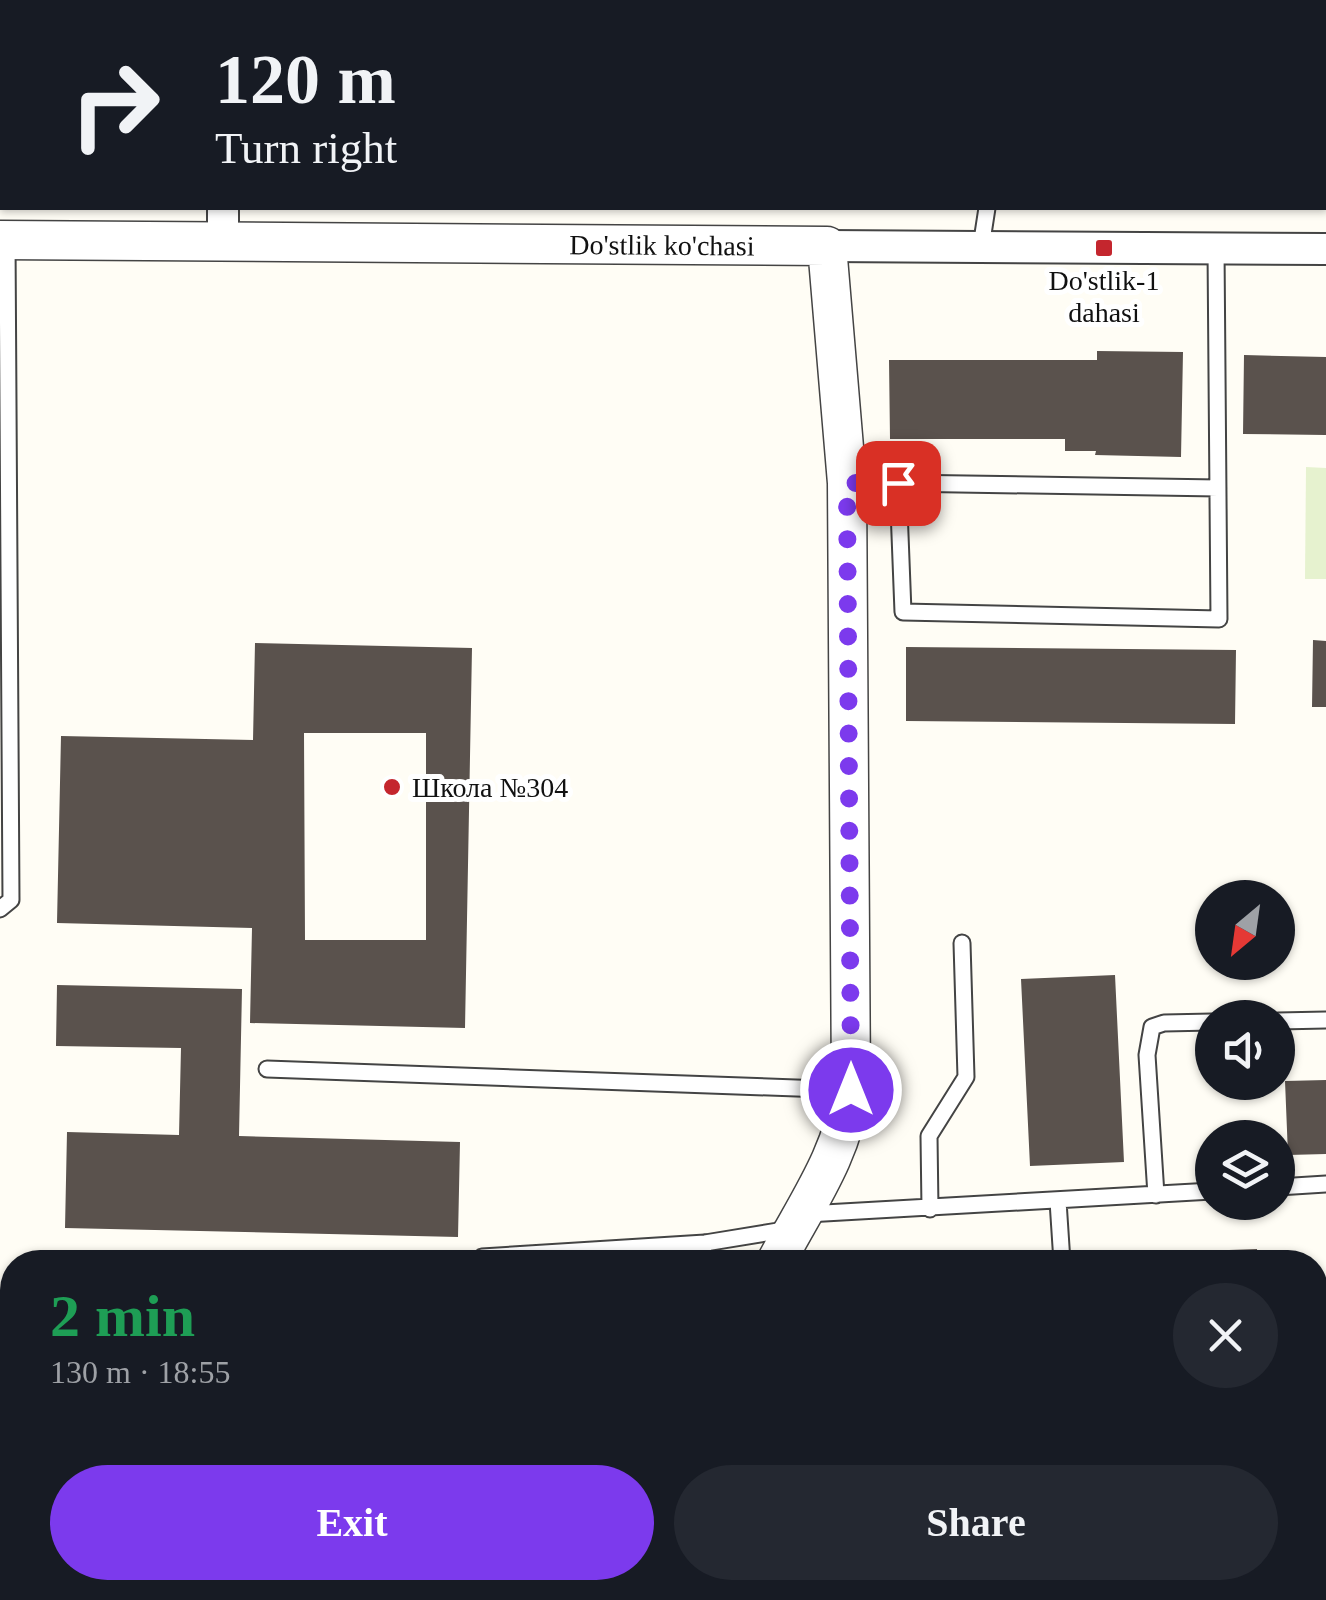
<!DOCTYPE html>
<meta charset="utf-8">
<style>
body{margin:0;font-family:Georgia,serif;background:#242831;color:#f1f3f6;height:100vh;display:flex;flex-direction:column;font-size:38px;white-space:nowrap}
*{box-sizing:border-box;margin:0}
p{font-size:32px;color:#9ea1a6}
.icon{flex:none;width:55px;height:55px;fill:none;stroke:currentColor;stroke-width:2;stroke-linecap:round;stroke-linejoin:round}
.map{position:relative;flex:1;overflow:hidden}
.side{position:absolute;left:0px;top:1250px;width:1328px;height:350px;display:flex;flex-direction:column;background:#171b24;border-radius:40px 40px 0 0;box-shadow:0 2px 8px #0004}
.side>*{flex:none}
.banner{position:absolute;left:0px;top:0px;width:1328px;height:210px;box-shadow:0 2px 8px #0004;background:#171b24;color:#f1f3f6;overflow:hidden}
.needle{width:65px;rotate:209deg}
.fabs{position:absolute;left:1195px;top:880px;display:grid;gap:20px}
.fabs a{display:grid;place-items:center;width:100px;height:100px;border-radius:50%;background:#171b24;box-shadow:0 2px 8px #0004;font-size:50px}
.pin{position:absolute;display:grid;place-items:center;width:85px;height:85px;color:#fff;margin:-42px;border-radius:20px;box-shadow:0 5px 15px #0006}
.me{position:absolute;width:110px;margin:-55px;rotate:0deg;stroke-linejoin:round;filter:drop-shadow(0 0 8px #0008)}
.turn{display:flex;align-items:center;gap:35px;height:210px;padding:0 50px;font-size:45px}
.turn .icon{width:130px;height:130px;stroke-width:2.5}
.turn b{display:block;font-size:70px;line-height:85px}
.round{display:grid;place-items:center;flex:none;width:105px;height:105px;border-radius:52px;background:#242831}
.headline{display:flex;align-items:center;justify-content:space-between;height:170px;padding:0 50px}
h1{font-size:60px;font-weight:700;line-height:75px;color:#1e9e55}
.primary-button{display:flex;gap:20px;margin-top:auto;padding:20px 50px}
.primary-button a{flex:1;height:115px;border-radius:60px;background:#7c3aed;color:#fff;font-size:40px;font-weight:700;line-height:115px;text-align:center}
.primary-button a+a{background:#242831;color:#f1f3f6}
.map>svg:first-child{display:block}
</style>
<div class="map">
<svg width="1326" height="1600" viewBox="0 0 1326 1600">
<rect width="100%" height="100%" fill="#fffdf5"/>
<path fill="#e6f2cf" d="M1306 467 1326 468V579H1305Z"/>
<path fill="#5a524d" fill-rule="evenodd" d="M1097 351 1183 352 1181 457 1095 455 1096 451H1065V439H890L889 360H1097Z
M1244 355 1326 357V435L1243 434Z
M1313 640 1326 641V707H1312Z
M255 643 472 648 465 1028 250 1023 252 928 57 923 61 736 253 740ZM304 733H426V940H305Z
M906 647 1236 650 1235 724 906 721Z
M1115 975 1124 1162 1030 1166 1021 979Z
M57 985 242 989 239 1136 460 1142 458 1237 65 1228 67 1132 179 1135 181 1048 56 1046Z
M1326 1080V1154L1288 1155 1285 1081Z
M1257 1249 1258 1262H1090V1255Z
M12 1358V1429L0 1430V1359Z
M63 1588H180V1590L94 1600H65Z
M491 1588H689V1600H492Z
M826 1588H891L892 1600H826Z
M1035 1588H1166L1167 1600H1036Z
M1238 1588H1292L1293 1600H1238Z"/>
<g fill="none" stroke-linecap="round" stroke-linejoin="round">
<defs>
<path id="service" d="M671 0V2
M424 2V0
M717 2 719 0
M1013 2V0
M0 33H2
M1325 110H1326
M981 247 987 208
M847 483H898L903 612 1219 619 1216 249
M898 483 1218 488
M0 909 11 900 7 240
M1278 1021 1326 1020
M267 1069 851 1090
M1278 1187 1326 1184
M1156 1195 1147 1055 1152 1027 1164 1023 1212 1022
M1058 1201 1062 1262
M930 1209 929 1136 966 1077 962 943
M807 1214 1212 1191
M482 1257 705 1243 778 1231 787 1225
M700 1262 705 1243
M0 1577 12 1564
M388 1588 391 1600
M919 1588 920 1600
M205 1600 217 1588"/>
<path id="minor" d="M220 0V2
M223 208V242
M827 246 1326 249"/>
<g id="tertiary">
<path id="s1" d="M0 240 827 246 847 483 851 1090C843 1155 805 1206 776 1262"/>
<path d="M779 1588 780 1600"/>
</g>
</defs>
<use href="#service" stroke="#444" stroke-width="19"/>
<use href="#minor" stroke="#444" stroke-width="34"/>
<use href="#tertiary" stroke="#444" stroke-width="41"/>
<use href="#service" stroke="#fff" stroke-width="15"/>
<use href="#minor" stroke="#fff" stroke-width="30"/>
<use href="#tertiary" stroke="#fff" stroke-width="38"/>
</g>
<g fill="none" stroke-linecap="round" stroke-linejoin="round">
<path stroke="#7c3aed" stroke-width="18" stroke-dasharray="0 32.4" d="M851 1090 847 483H898"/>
</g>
<g fill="#c4262e" stroke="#fff" stroke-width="4">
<rect x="1094" y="238" width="20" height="20" rx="5"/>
<circle cx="392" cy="787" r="10"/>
</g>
<g text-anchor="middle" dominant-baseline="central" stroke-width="10" stroke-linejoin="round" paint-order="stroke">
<g font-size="28" fill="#111" stroke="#fff">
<text stroke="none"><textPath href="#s1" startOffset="662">Do'stlik ko'chasi</textPath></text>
</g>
<g font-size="28" fill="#111" stroke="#fff">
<text x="1104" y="280">Do'stlik-1<tspan x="1104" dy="32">dahasi</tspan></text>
<text x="412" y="787" text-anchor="start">Школа №304</text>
</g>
</g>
</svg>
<div class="fabs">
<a><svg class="needle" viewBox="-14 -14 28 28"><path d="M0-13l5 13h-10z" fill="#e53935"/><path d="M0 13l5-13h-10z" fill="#9ea1a6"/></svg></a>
<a><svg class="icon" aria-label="sound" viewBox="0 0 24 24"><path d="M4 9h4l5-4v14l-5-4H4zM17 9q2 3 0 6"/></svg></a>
<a><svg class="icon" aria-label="layers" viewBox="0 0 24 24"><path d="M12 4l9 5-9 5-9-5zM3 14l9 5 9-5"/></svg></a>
</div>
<div class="pin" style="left:898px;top:483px;background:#d93025"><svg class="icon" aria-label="arrive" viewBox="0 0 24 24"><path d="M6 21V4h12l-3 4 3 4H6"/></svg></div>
<svg class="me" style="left:851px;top:1090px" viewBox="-20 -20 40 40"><circle r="17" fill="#7c3aed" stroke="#fff" stroke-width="3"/><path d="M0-11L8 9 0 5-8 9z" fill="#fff"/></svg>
<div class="banner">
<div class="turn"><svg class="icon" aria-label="right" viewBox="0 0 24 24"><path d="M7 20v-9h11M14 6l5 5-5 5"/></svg><div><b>120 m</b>Turn right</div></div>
</div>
<section class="side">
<div class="headline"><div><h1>2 min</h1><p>130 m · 18:55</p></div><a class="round"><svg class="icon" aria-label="close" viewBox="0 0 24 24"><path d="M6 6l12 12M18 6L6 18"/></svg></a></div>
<div class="primary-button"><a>Exit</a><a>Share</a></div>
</section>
</div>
